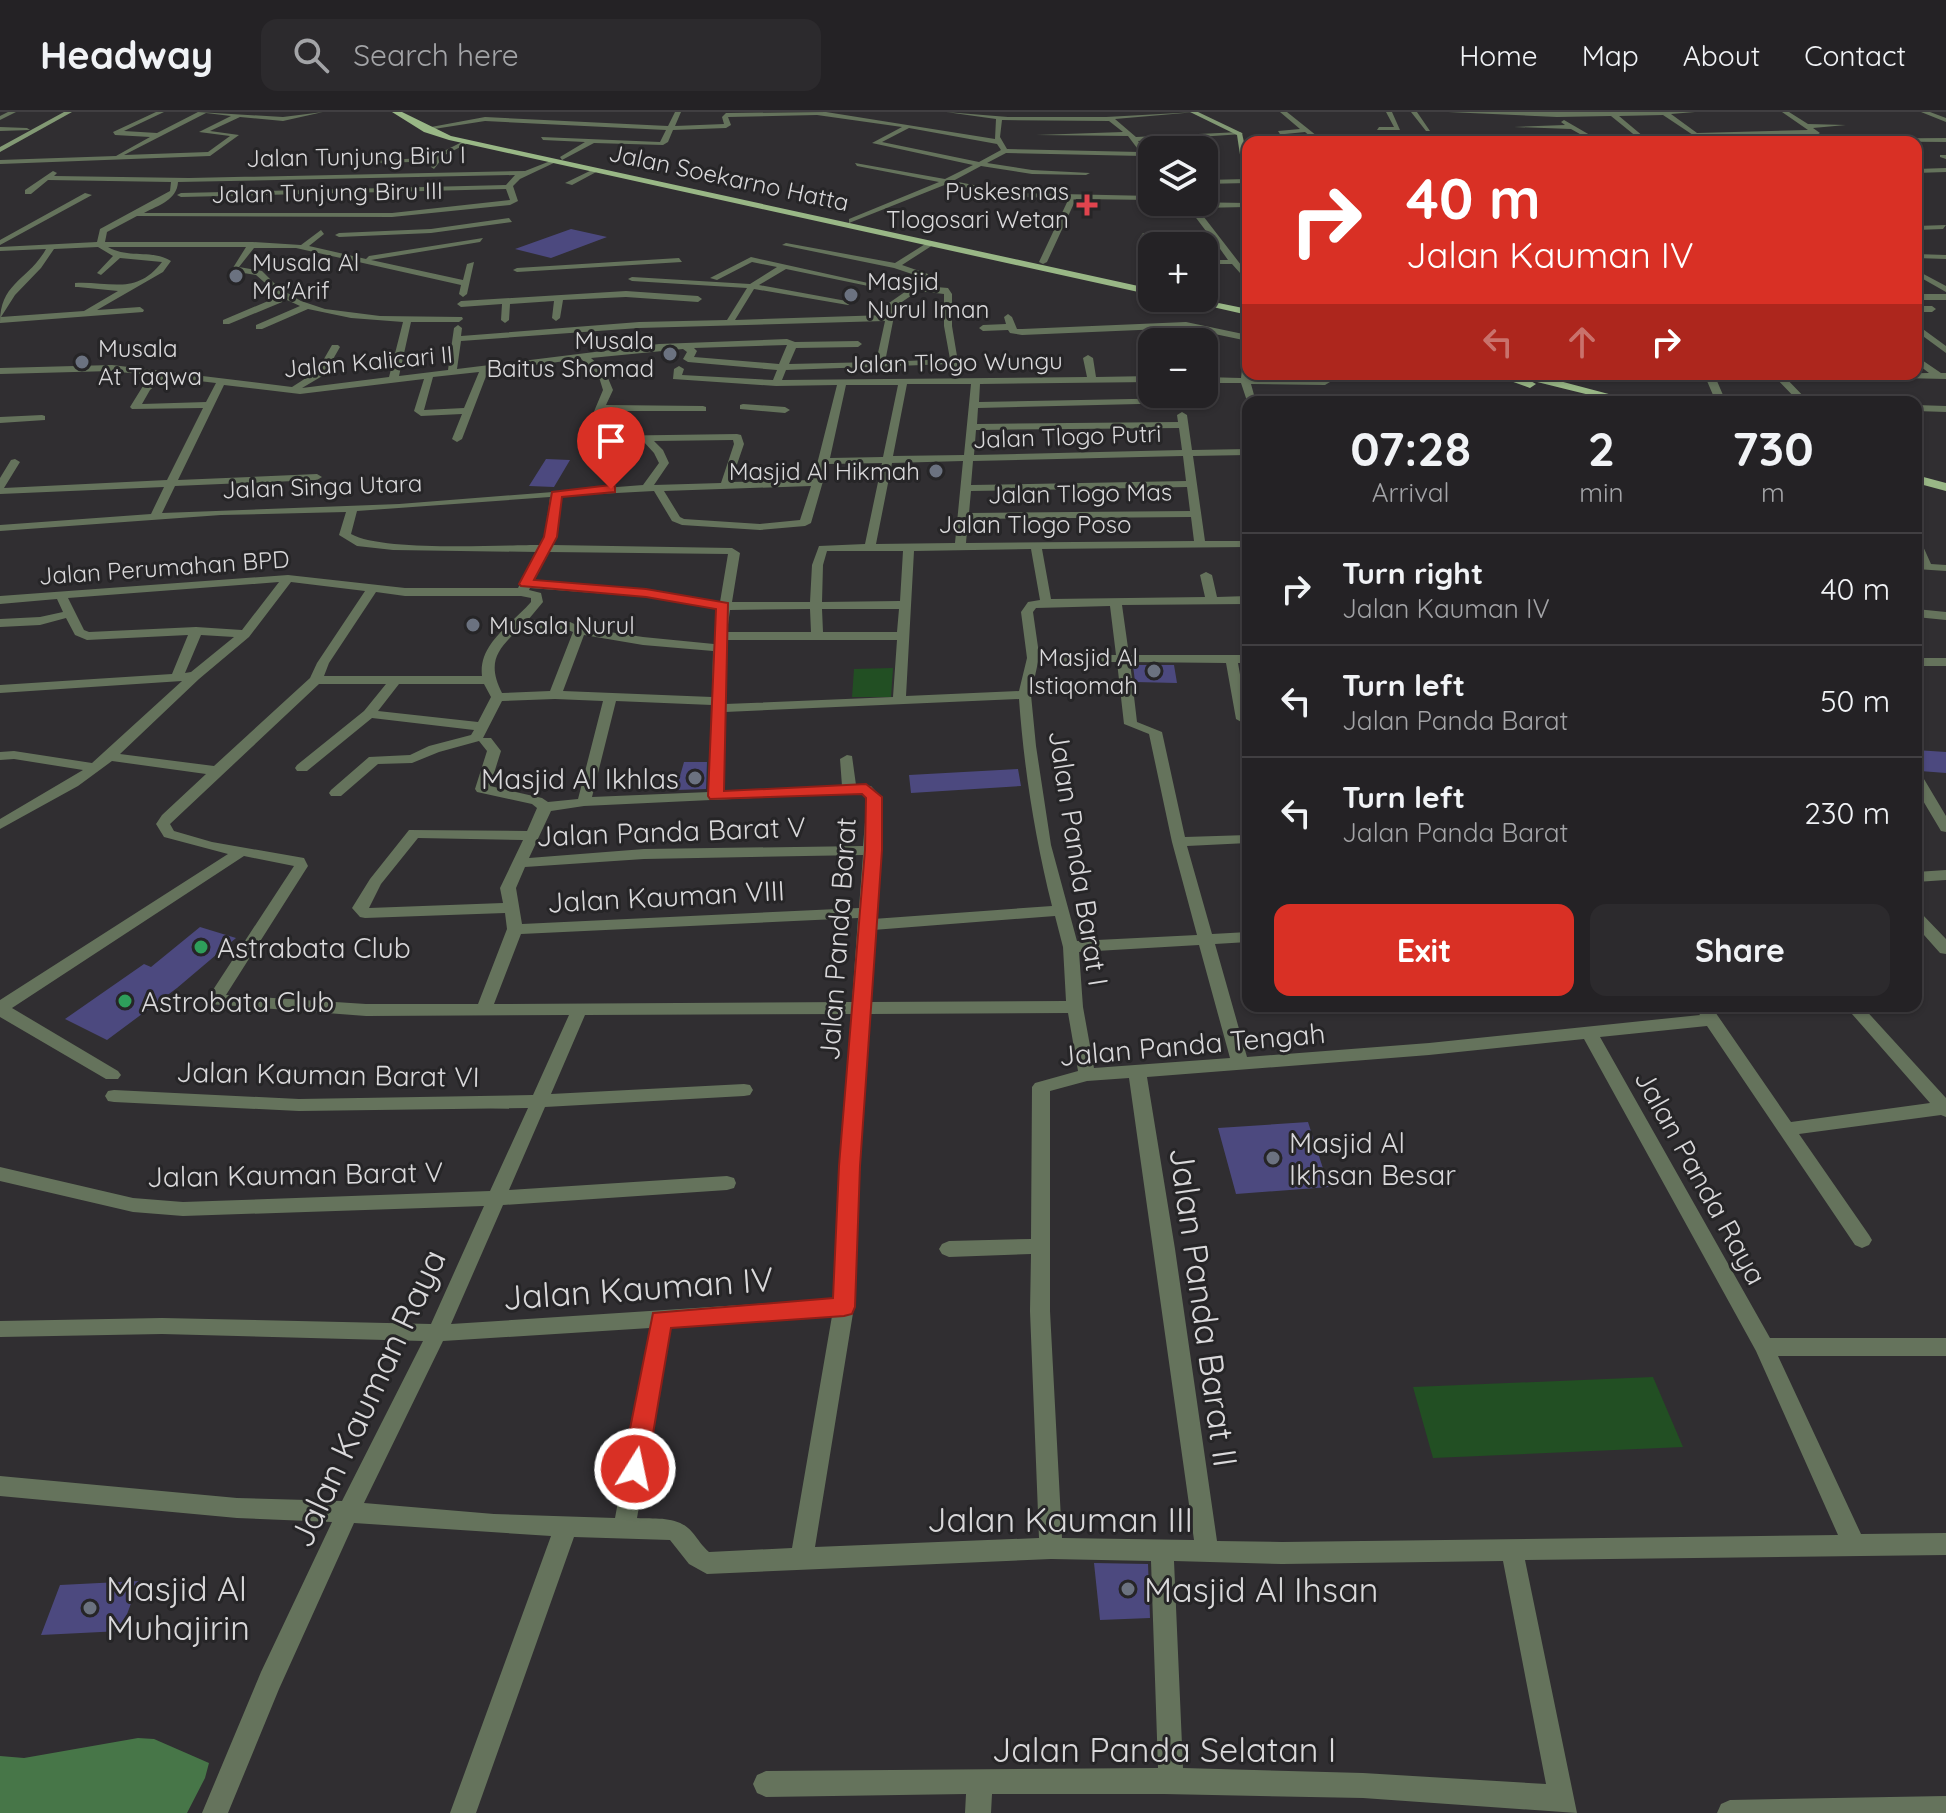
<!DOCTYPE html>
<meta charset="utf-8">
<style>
body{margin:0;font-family:Quicksand,sans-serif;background:#2c2a2d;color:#f1f3f6;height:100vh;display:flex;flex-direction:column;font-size:30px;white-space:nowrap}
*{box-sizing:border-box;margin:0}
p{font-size:26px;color:#a3a4a7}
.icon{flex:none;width:44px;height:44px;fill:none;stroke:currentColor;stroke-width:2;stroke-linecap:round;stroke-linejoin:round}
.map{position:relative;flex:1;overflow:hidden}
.drawer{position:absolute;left:1242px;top:284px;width:680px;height:616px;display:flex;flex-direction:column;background:#242225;border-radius:16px;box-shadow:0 2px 6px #0004,0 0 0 2px #413f42}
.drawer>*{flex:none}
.top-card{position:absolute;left:1242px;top:24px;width:680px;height:244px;border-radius:16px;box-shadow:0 2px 6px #0004,0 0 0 2px #413f42;background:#d93025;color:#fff;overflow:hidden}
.buttons{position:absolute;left:1138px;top:24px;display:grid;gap:16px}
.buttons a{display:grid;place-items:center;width:80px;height:80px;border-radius:16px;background:#242225;box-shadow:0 2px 6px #0004,0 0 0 2px #413f42;font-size:40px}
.pin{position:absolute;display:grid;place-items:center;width:68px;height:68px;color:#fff;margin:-82px -34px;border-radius:50% 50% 50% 0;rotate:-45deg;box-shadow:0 0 8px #0007}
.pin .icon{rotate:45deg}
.me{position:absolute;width:88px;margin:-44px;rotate:10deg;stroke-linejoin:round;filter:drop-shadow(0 0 6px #0008)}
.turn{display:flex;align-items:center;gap:28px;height:168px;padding:0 32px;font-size:36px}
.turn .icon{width:104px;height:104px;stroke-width:2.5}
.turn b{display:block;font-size:56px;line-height:68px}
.lanes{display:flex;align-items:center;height:76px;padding:0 32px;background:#0003;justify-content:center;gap:40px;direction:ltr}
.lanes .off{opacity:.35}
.eta{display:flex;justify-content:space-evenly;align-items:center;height:136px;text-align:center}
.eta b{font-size:48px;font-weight:800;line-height:56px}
.button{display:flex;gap:16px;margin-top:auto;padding:16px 32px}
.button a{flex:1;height:92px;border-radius:16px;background:#d93025;color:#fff;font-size:32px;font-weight:800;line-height:92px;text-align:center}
.button a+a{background:#2c2a2d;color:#f1f3f6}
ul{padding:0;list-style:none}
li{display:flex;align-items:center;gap:24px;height:112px;padding:0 32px;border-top:2px solid #413f42}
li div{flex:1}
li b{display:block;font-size:30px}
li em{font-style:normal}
header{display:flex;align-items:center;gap:48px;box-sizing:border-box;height:112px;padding:0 40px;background:#242225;border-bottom:2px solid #413f42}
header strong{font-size:38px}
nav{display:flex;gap:44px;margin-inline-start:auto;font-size:28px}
.search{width:560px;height:72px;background:#2c2a2d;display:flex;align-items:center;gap:20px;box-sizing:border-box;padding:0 28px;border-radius:16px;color:#a3a4a7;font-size:30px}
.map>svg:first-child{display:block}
</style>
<header>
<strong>Headway</strong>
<div class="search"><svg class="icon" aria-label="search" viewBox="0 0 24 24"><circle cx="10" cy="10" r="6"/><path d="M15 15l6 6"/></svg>Search here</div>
<nav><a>Home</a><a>Map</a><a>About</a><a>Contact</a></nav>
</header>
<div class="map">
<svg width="1946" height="1701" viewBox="0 0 1946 1701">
<rect width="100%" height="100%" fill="#302e31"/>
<path fill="#224f23" d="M893 556 891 585H852L854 557Z
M1653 1265 1683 1335 1433 1346 1413 1275Z"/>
<path fill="#477648" d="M138 1626 154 1627 209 1651 205 1666 187 1701H0V1644L24 1646Z"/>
<path fill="#4c497f" d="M571 117 607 125 551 146 515 137Z
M546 347 570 348 554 375 529 374Z
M1133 553H1174L1177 571 1135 570Z
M1916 638 1946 640V661L1920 659 1916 652Z
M684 650H707L706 677 676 678Z
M1018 657 1021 674 911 681 909 663Z
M200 815 236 826 177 876 107 928 65 907 144 852 151 855Z
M1308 1010 1329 1075 1236 1082 1218 1016Z
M1094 1451 1148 1452 1150 1506 1100 1508Z
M139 1469 121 1519 41 1523 60 1473Z"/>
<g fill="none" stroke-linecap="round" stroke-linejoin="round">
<path fill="#65735c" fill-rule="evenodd" d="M8 0H16L0 8V4Z
M156 0H164L124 19 157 21 198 0 283 5 323 0 283 9 240 5 210 19 239 23 210 44 0 52V48L116 44 150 25 115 23 113 20ZM206 1 231 4 199 20 230 24 208 40 124 43Z
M675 0H681L675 14 724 12 722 5 726 1 826 0 995 27 996 7 946 0 1008 5H1106L1196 0 1115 7 1136 25 1240 20 1243 22 1138 29 1152 47V54L1143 44 1006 41 987 51 1032 58 1090 61 1086 63 1032 62 981 54 953 69 1015 81 1152 84V88L1076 87 1047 150 1043 152 1039 150 1069 86 1015 85 947 72 849 111V107L939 70 857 54 855 51 945 67 973 53 872 31 902 15 817 3 728 5 731 13 726 16 673 18 668 30 663 33 594 31 562 48 560 45 585 30 543 28 541 25 660 30 666 18 485 9 434 17 431 15 485 5 668 14ZM1002 8 1109 9 1123 20 1036 23 1128 24 1140 40 1007 37 1000 25ZM909 16 997 32 1001 38 979 50 882 30Z
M1280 0H1287L1322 28 1372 25 1428 29 1317 30 1305 20 1285 22 1291 30H1285L1278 19 1300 17Z
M1386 0H1392L1400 18H1377L1379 15H1394Z
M1411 0H1417L1430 19H1426Z
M1448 0H1695L1671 2 1697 21 1808 18 1782 0H1789L1808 12 1846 13 1813 16 1820 21 1817 23 1696 25 1663 3 1619 4 1650 30H1643L1611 4 1557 5Z
M1921 0H1930L1946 6V10Z
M1564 8 1602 30H1594L1571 17 1514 15 1565 13 1561 10Z
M0 15 27 16 30 18 0 19Z
M1946 26V30L1827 29 1830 27Z
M466 28 468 31 445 43 434 57 431 55 434 49 361 52 358 50 437 45 440 41Z
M1940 43H1946V47L1940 45Z
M553 48 558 49 520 67 513 74 518 89 510 93 392 105 137 104 107 120 105 130H253L301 133 321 118 324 122 309 134 366 147 369 144 483 126 480 130 371 148 463 168 467 152 474 150 467 182 463 185 459 182 461 173 296 136H254L239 155 262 159 279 176 301 189 325 197 380 204 462 205 463 207 459 210H411L399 264 448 258 454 216 458 213 462 216 461 224 639 210 727 208 747 176 632 169 628 167 632 165 750 172 777 155 752 150 717 168 710 166 751 145 877 173 873 175 786 157 759 173 852 190 848 193 754 177 735 208 886 203 889 191 922 168 921 165 894 156 782 133 786 131 895 151 930 129 933 133 902 153 928 162 930 169 924 174 948 176 952 182V214L960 262H954L951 252 786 258 782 268 1087 265 1083 246 1088 243 1093 246 1096 265 1152 264V270L980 272 979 290 1183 286V290L1180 291 978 296 977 312 1178 310 1177 303 1182 300 1187 303 1192 338 1248 337V343L1193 344 1205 429H1248V435L1042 437 1051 487 1205 485 1200 463 1206 460 1212 463 1217 485 1248 484V492L1122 493 1129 543H1248V551H1238L1248 609 1243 611 1236 607 1226 551 1130 550 1137 610 1162 620 1185 725 1248 723V731L1187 734 1212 822 1248 820V830L1215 832 1247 945 1429 931 1700 903 1694 894H1711L1791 1010 1930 991 1845 894H1862L1946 986V1005L1941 1003 1799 1022 1869 1123 1872 1128 1869 1133 1862 1136 1855 1133 1707 914 1600 925 1770 1226H1946V1244H1778L1861 1422 1946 1421V1443L1525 1448 1577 1701 1363 1686 1164 1682H992L991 1701H965L966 1682 766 1685 757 1681 753 1672 757 1663 766 1659 1158 1656 1151 1449 1051 1447 707 1462 689 1452 670 1428 574 1425 476 1701H450L551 1424 354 1411 279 1577 228 1701H202L261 1560 332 1410 237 1406 0 1384V1364L237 1386 342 1389 423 1229 162 1222 0 1225V1209L162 1206 431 1212 484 1094 183 1104 133 1100 0 1069V1055L133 1086 183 1090 490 1079 528 996 299 999 114 990 108 989 105 984 108 979 114 978 299 987 533 983 569 903 366 904 209 892 207 888 209 884 294 754 244 744 12 896 118 959 121 963 118 967H106L0 905V888L228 742 164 725 156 712 162 703 206 662 112 649 78 674 0 717V707L83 658 14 647 0 648V640L14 639 92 651 182 569 0 581V573L172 562 188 523 87 528 75 523 66 506 40 513 0 515V507L40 505 63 500 57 487 0 492V484L288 463 405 476H518L537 440 393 438 357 434 339 423 346 400 221 403 0 419V413L151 402 164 375 0 382V366L11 348 15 347 20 350 4 376 167 368 203 296 132 297 130 295 143 274 155 264 112 259 0 262V256L112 253 292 275 317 259 332 233H338L340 235 324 263 302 276 389 265 403 210 351 206 308 197 262 217H256V213L300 194 287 188 229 212H223V208L280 184 256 163 231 159 246 135H108C129 147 152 137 171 149L163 160 97 198 140 195 144 198 143 200 0 211C0 170 28 169 46 137L0 139V135L97 130 100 117 170 79 171 70 48 68 31 82H25V78L53 59 57 61 54 64 189 66 525 59ZM515 63 506 73 181 81 177 83 181 85 506 77 510 88 392 101H144C159 93 177 88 178 70ZM98 135 113 144 97 161 101 163 120 146 162 150C136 184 109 169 75 171V175H78L118 179 84 199 1 205 15 183 41 156 54 137ZM918 179 944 182V214L950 247 885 250 896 194ZM885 209 876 250 789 252 796 236 858 235 862 232 858 229 795 230 787 227 659 232 457 257 461 229 639 216ZM787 233 779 252 694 245 697 239 694 236ZM683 237 687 240 683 247 688 250 777 258 773 268 682 263 684 257 679 254 674 257 673 267 776 274 837 273 813 368 731 370 744 332 741 323 737 322 597 324 595 321 604 299H706V295L703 294 606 293 613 278 605 259 591 246ZM581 247 598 262 603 278 585 321 594 330 643 329 654 341 659 351 643 373 399 392 162 401 175 374 317 368 322 365 317 362 178 368 224 273 300 282 424 267 414 299 421 304 462 302 452 327 457 330 462 327 488 259ZM479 260 464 296 424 298 433 265ZM165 265 216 271 206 290 142 292 150 278ZM907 272H971L964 343 893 344ZM846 273H898L883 345 830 346ZM1179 316 1182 338 974 343 976 318ZM733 328 734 332 721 371 654 373 669 351 663 338 654 329ZM1183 344 1186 369 971 373 973 349ZM963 349 955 431 876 432 892 351ZM882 351 865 432 819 434 812 453 810 490H732L740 441 732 436 552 433 557 425 561 384 654 379 672 409 682 413 760 418 805 414 811 411 828 352ZM811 374 800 408 760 412 684 407 680 405 664 379ZM1187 375 1190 399 969 401 971 379ZM550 385 545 425 541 433C499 433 383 440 351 422L357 399ZM1191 405 1194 429 966 431 968 407ZM1031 437 1040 488 1028 490 1021 500 1027 546 1019 579 906 584 914 439ZM827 439H903L900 489 822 490 823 453ZM549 440 728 442 720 490 646 477 534 469ZM279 470 242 518 196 515 89 520 84 518 68 486ZM291 470 365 479 317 551 310 566 214 654 120 642 199 567 249 525ZM530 476 646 485 719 497 714 532 643 525 583 516 570 510 528 508 543 490 541 481 529 478ZM376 480 405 484H521L531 486V490C512 512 478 532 482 564H324L329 551ZM1110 494 1116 543 1039 542 1033 500 1036 496ZM810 497 811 520H727L730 498ZM822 497H899L897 520H823ZM521 515 568 518 573 520 550 579 502 581C486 549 498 537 521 515ZM201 523 234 525 191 560 185 561ZM584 523 643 533 713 539 712 585 563 579ZM726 528H897L893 585 725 592ZM1038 550H1117L1124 612 1149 622 1172 730 1197 823 1077 829 1051 733 1036 634 1031 583ZM319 572H386L364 599 297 653 295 656 297 659H307L372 606 474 618 471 623 429 634 410 643 369 645 331 678 329 681 331 684H341L378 652 412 651 439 640 479 629 487 639 475 677 477 680 532 692 537 696 527 719 409 718 370 767 352 796 360 805 365 806 505 801 507 817 478 892H366L226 883 308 754 304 746 212 730 174 719 170 712ZM399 572H484L491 585 478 610 378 599ZM555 587 603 589 578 687 548 690 542 686 490 674 501 639 491 626H483L502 589ZM1019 587C1024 657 1035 726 1052 794L873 807 878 741 880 738 878 735 881 685 871 674 856 673 852 644 847 643 840 647 842 674 723 679 725 600ZM616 589 712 593 709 680 592 685ZM862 681 867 686 863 734 644 737 529 746 551 699 584 694ZM418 726 523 728 500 776 503 791 369 796 381 772ZM863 743 859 796 522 812 516 776 525 755 644 747ZM1055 804 1063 835 1066 889 868 890 873 818ZM858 806 852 890 494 892 521 822ZM1199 833 1230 946 1094 956 1083 895 1079 840ZM1068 901 1078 959 1035 971 1032 975 1031 1127 949 1129 942 1132 939 1137 942 1142 949 1145 1031 1142 1030 1199 1039 1426 815 1435 854 1195 858 1054 868 902ZM851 902 840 1054 834 1187 451 1212 503 1093 727 1078 734 1076 736 1071 734 1066 727 1064 509 1078 545 995 744 984 750 983 753 978 750 973 744 972 551 982 585 903ZM1584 927 1756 1239 1838 1423 1282 1430 1217 1429 1175 1137 1147 965 1429 943ZM1129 966 1194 1428 1062 1426 1050 1199V979L1087 969ZM832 1204 792 1436 709 1440C702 1434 698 1427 692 1420 679 1404 656 1407 637 1406L670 1215ZM650 1216 615 1406 494 1402 364 1391 443 1229ZM1174 1449 1282 1452 1503 1449 1546 1672 1363 1661 1183 1656Z
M1946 56V60L1916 61V57Z
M594 57 600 58 572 73 565 71Z
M1248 67V71L1204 72V68Z
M85 81 92 83 0 133V128Z
M1184 90 1248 91V95L1197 96 1248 162V170L1232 152H1204V148H1228L1213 127 1140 125 1143 121 1209 123Z
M509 106 512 110 431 121 339 125 335 123 339 121 431 117Z
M1946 113 1943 117 1916 118V114Z
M1916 142 1946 143V147L1916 146Z
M679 146 682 150 517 160 513 158 517 156Z
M1916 158 1946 174V180L1916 163Z
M626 179 698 184 702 187 698 190 626 185 563 188 560 206 556 209 552 206 554 189 510 192 509 208 505 211 501 208 502 192 461 195 457 192 461 189Z
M1916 182H1946V188H1916Z
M1916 194H1932L1936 197 1932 200H1916Z
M1008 202 1012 205 1017 217H1022L1186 210 1248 223V229L1186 216 1022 223 1010 221 1008 218 983 219 979 216 983 213 1006 212 1004 205Z
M1916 212 1946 234V241L1916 219Z
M1148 241H1152V247L1145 246V242Z
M1916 244 1941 261H1946V267L1858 265 1853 262 1929 261 1916 251Z
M1248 245 1250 266 1325 267 1330 270 1325 273 1251 272 1256 290H1248V292L1241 271H1204V265L1241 266 1243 248Z
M1704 262H1714L1726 290H1716Z
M1772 262H1782L1809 290H1799Z
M743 292 785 295 790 298 785 301 740 297V293Z
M1916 293 1946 294V300L1916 299Z
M42 303 45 304V308L0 311V305Z
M1916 429 1922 432 1931 452 1946 453V459L1916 457V451H1919L1916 444Z
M1916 497 1946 500V508L1916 505Z
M1916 546H1946V554H1916Z
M1916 661 1921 662 1946 704V720L1941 719 1916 677Z
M1946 758V768L1916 770V760Z
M1916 800 1921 801 1946 827V842L1940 841 1916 814Z
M1946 1684V1701H1717L1721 1692 1730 1688Z"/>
<path fill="#829974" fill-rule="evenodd" d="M64 0H72L0 40V35Z
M1190 0H1198L1242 21 1248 49V71L1244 69 1237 23Z"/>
<path fill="#99b786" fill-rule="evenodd" d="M392 0H402L451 24 1152 177V183L449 28 424 20Z
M1173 186H1194L1248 197V203Z
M1491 262H1533L1639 290H1618L1529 268 1536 272 1530 276Z
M1916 363 1946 371V379L1916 371Z"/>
</g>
<path fill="#d93025" stroke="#8d1f18" stroke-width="2" d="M611 373 615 374V380L562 385 557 425 534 468 646 477 728 491 724 679 866 672 882 685V738L860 1054 855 1195 852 1202 844 1204 671 1216 647 1357 643 1365 635 1369 626 1365 622 1357 653 1201 833 1186 839 1054 865 738 866 686 862 682 710 687 708 684 716 497 646 485 521 474 519 472 544 425 552 380Z"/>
<path fill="#e0444e" stroke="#262527" stroke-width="3" d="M1083 81h8v8h8v8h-8v8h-8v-8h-8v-8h8z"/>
<g fill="#6b7280" stroke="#262527" stroke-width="3">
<circle cx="236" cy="164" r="8"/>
<circle cx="851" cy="183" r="8"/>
<circle cx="670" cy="242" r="8"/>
<circle cx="82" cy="250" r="8"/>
<circle cx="936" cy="359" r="8"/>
<circle cx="473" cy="513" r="8"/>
<circle cx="1154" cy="559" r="8"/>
<circle cx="695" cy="666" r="8"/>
<circle cx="1273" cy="1046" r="8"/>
<circle cx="1128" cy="1477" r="8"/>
<circle cx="90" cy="1496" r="8"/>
</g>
<g fill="#2e9e5b" stroke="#262527" stroke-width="3">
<circle cx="201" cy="835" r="8"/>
<circle cx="125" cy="889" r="8"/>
</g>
<g text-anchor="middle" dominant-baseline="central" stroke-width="6" stroke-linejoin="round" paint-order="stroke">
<g font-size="24" fill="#d9d8da" stroke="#262527">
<text transform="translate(356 44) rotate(-1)">Jalan Tunjung Biru I</text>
<text transform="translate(729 65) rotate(12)">Jalan Soekarno Hatta</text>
<text transform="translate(327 80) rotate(-1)">Jalan Tunjung Biru III</text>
<text transform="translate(368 249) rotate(-5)">Jalan Kalicari II</text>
<text transform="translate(954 250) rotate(-1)">Jalan Tlogo Wungu</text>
<text transform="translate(1067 324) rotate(-2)">Jalan Tlogo Putri</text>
<text transform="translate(322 374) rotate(-2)">Jalan Singa Utara</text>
<text transform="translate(1080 381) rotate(-1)">Jalan Tlogo Mas</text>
<text x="1035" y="412">Jalan Tlogo Poso</text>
<text transform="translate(164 455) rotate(-4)">Jalan Perumahan BPD</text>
</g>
<g font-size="24" fill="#d9d8da" stroke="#262527" text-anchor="end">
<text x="1069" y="79">Puskesmas<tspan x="1069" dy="28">Tlogosari Wetan</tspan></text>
<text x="252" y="150" text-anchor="start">Musala Al<tspan x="252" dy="28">Ma'Arif</tspan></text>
<text x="867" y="169" text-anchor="start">Masjid<tspan x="867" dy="28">Nurul Iman</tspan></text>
<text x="654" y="228">Musala<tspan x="654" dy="28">Baitus Shomad</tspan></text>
<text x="98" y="236" text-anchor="start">Musala<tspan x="98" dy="28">At Taqwa</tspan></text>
<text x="920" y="359">Masjid Al Hikmah</text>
<text x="489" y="513" text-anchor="start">Musala Nurul</text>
<text x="1138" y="545">Masjid Al<tspan x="1138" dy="28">Istiqomah</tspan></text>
</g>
<g font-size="28" fill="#d9d8da" stroke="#262527" text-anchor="start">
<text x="679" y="666" text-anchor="end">Masjid Al Ikhlas</text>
<text x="217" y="835">Astrabata Club</text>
<text x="141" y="889">Astrobata Club</text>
<text x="1289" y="1030">Masjid Al<tspan x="1289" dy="32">Ikhsan Besar</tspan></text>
</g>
<g font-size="28" fill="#d9d8da" stroke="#262527">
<text transform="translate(671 719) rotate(-2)">Jalan Panda Barat V</text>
<text transform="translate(1079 746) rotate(81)">Jalan Panda Barat I</text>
<text transform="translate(666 784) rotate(-3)">Jalan Kauman VIII</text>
<text transform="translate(837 827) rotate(-86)">Jalan Panda Barat</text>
<text transform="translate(1192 932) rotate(-5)">Jalan Panda Tengah</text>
<text transform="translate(328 962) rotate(1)">Jalan Kauman Barat VI</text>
<text transform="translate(295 1062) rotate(-1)">Jalan Kauman Barat V</text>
<text transform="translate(1701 1065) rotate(61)">Jalan Panda Raya</text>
</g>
<g font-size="34" fill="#d9d8da" stroke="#262527">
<text transform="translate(638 1176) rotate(-4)">Jalan Kauman IV</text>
<text transform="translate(1204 1195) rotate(82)">Jalan Panda Barat II</text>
<text transform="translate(367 1286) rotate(-65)">Jalan Kauman Raya</text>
<text x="1060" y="1407">Jalan Kauman III</text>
<text x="1164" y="1637">Jalan Panda Selatan I</text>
</g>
<g font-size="34" fill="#d9d8da" stroke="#262527" text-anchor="start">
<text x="106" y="1476">Masjid Al<tspan x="106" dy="39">Muhajirin</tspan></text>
<text x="1144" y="1477">Masjid Al Ihsan</text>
</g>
</g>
</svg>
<div class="buttons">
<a><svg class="icon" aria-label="layers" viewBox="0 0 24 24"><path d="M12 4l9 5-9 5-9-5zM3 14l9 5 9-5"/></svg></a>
<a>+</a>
<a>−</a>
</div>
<div class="pin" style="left:611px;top:377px;background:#d93025"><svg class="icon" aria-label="arrive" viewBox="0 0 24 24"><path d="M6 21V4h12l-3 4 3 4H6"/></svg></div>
<svg class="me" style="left:635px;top:1357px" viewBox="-20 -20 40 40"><circle r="17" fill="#d93025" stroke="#fff" stroke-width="3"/><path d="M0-11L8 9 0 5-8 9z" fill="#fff"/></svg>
<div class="top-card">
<div class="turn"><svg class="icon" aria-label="right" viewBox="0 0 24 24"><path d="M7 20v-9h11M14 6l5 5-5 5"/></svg><div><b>40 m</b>Jalan Kauman IV</div></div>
<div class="lanes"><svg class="icon off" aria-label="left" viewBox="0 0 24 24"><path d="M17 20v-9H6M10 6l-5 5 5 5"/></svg><svg class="icon off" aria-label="ahead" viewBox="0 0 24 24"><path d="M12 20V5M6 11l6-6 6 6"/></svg><svg class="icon" aria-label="right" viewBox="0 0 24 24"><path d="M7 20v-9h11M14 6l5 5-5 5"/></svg></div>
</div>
<section class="drawer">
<div class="eta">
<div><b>07:28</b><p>Arrival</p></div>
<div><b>2</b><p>min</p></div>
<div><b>730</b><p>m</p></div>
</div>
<ul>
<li><svg class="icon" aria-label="right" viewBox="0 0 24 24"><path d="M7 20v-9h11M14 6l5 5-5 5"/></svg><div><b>Turn right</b><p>Jalan Kauman IV</p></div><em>40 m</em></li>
<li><svg class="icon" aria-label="left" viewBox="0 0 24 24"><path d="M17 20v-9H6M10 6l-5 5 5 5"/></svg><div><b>Turn left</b><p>Jalan Panda Barat</p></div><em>50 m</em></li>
<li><svg class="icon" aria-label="left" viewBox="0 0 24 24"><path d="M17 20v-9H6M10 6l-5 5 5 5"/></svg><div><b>Turn left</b><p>Jalan Panda Barat</p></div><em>230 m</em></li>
</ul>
<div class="button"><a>Exit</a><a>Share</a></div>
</section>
</div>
